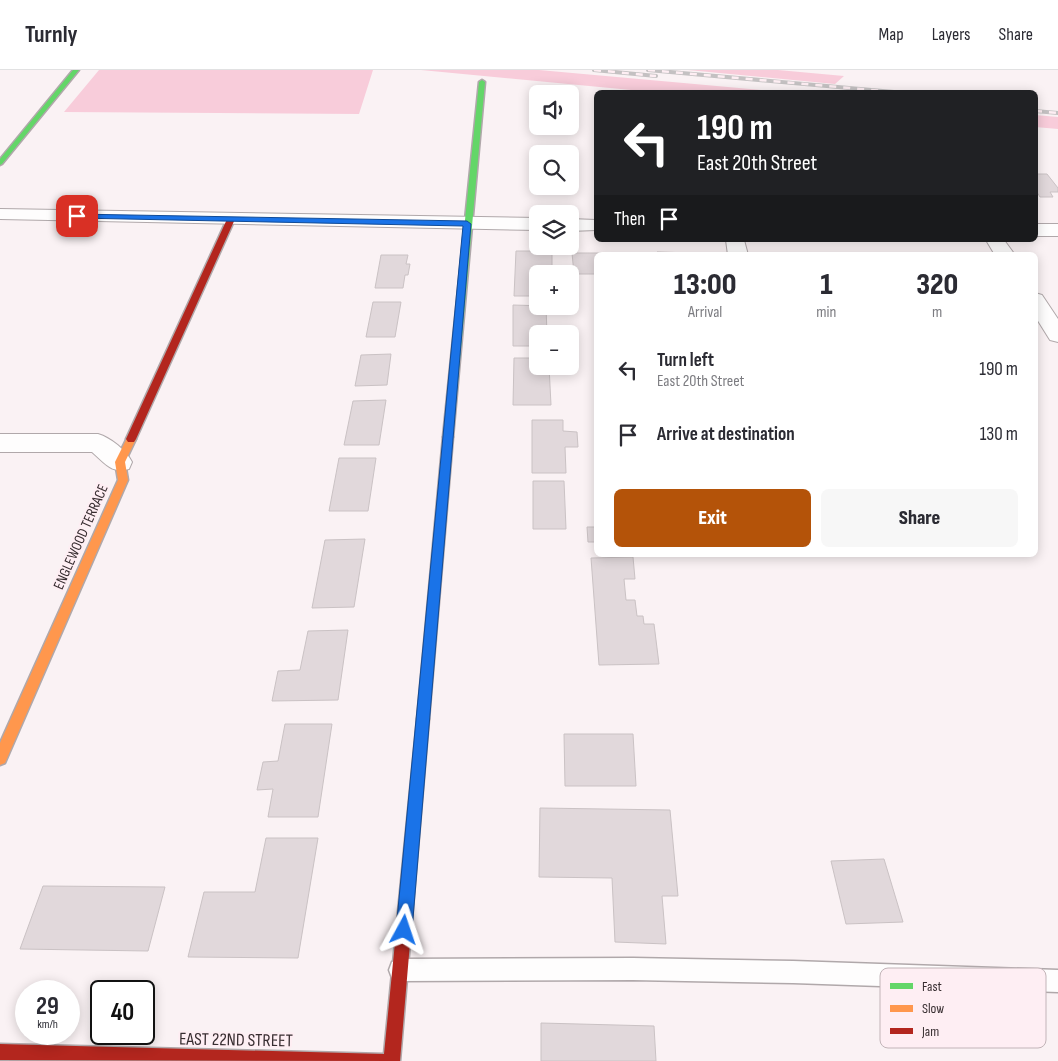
<!DOCTYPE html>
<meta charset="utf-8">
<style>
body{margin:0;font-family:"Sofia Sans Condensed",sans-serif;background:#f7f7f7;color:#2b2b33;height:100vh;display:flex;flex-direction:column;font-size:19px;white-space:nowrap}
*{box-sizing:border-box;margin:0}
p{font-size:16px;color:#7c7c81}
.icon{flex:none;width:28px;height:28px;fill:none;stroke:currentColor;stroke-width:2;stroke-linecap:round;stroke-linejoin:round}
.map{position:relative;flex:1;overflow:hidden}
.side{position:absolute;left:594px;top:182px;width:444px;height:305px;display:flex;flex-direction:column;background:#fff;border-radius:8px;box-shadow:0 2px 12px #0003}
.side>*{flex:none}
.guide{position:absolute;left:594px;top:20px;width:444px;height:152px;border-radius:8px;box-shadow:0 2px 12px #0003;background:#202124;color:#fff;overflow:hidden}
.controls{position:absolute;left:529px;top:15px;display:grid;gap:10px}
.controls a{display:grid;place-items:center;width:50px;height:50px;border-radius:8px;background:#fff;box-shadow:0 2px 12px #0003;font-size:25px}
.speed{position:absolute;left:15px;top:910px;display:flex;gap:10px;font-size:25px;font-weight:700;text-align:center}
.speed>*{display:grid;place-content:center;width:65px;height:65px;border-radius:50%;background:#fff;box-shadow:0 2px 12px #0003;line-height:1}
.speed small{font-size:12px;font-weight:400}
.speed .limit{border:2px solid #111;border-radius:8px;background:#fff;color:#111}
.pin{position:absolute;display:grid;place-items:center;width:42px;height:42px;color:#fff;margin:-21px;border-radius:10px;box-shadow:0 2px 8px #0006}
.me{position:absolute;width:55px;margin:-28px;rotate:5deg;stroke-linejoin:round;filter:drop-shadow(0 0 4px #0008)}
.turn{display:flex;align-items:center;gap:18px;height:105px;padding:0 20px;font-size:22px}
.turn .icon{width:65px;height:65px;stroke-width:2.5}
.turn b{display:block;font-size:35px;line-height:42px}
.then{display:flex;align-items:center;height:48px;padding:0 20px;background:#0003;gap:10px;font-size:19px}
.eta{display:flex;justify-content:space-evenly;align-items:center;height:85px;text-align:center}
.eta b{font-size:30px;font-weight:800;line-height:35px}
.primary-button{display:flex;gap:10px;margin-top:auto;padding:10px 20px}
.primary-button a{flex:1;height:58px;border-radius:8px;background:#b45309;color:#fff;font-size:20px;font-weight:800;line-height:58px;text-align:center}
.primary-button a+a{background:#f7f7f7;color:#2b2b33}
ul{padding:0;list-style:none}
li{display:flex;align-items:center;gap:15px;height:65px;padding:0 20px}
li div{flex:1}
li b{display:block;font-size:19px}
li em{font-style:normal}
header{display:flex;align-items:center;gap:30px;box-sizing:border-box;height:70px;padding:0 25px;background:#fff;border-bottom:1px solid #e1e1e2}
header strong{font-size:24px}
nav{display:flex;gap:28px;margin-inline-start:auto;font-size:18px}
.map>svg:first-child{display:block}
</style>
<header>
<strong>Turnly</strong>
<nav><a>Map</a><a>Layers</a><a>Share</a></nav>
</header>
<div class="map">
<svg width="1058" height="991" viewBox="0 0 1058 991">
<rect width="100%" height="100%" fill="#faf2f4"/>
<path fill="#f8ccda" d="M99 0H373L359 44 64 42Z
M421 0H539L783 22H652Z
M688 0H778L844 6 835 14Z
M1035 45 1058 47V59L1035 57Z"/>
<path fill="#e1d8db" stroke="#cac2c4" d="M1035 104H1047L1058 118V122H1050L1053 127H1040L1035 119Z
M516 181H552V204H538V226H514Z
M657 182 693 183 694 185H657Z
M572 183H635V185H596V204H574Z
M381 185H408L406 194H410L408 205H405L403 218H375Z
M373 232H401L395 267H366Z
M513 235 546 236 547 264H538V276H513Z
M391 284 387 315 355 316 361 285Z
M514 288H538V296H549L551 335H513Z
M386 330 379 375H344L353 331Z
M532 350H563V361L577 362 578 377H565L566 403H532Z
M339 388H376L368 441H329Z
M533 411H564L566 459H533Z
M587 457H596V472H588Z
M365 469 354 537 312 538 325 470Z
M633 487 635 509H624L626 530H635L637 546H643L644 554H654L659 594 599 595 591 488Z
M348 560 338 630 272 631 278 601 300 600 308 561Z
M285 654H332L318 747H268L273 719 257 720 263 692 278 691Z
M564 664H633L636 716H565Z
M540 738 670 740 678 826H662L666 874 615 872 612 808 539 807Z
M266 768H318L298 888 188 887 204 822H255Z
M884 789 903 852 846 854 831 791Z
M43 816 165 817 148 881 20 879Z
M541 953 654 956 656 991H541Z"/>
<g fill="none" stroke-linecap="round" stroke-linejoin="round">
<defs>
<path id="lane" d="M633 888 793 891 1058 900V922L793 913 633 910 400 911 392 908 389 900 392 892 400 889Z"/>
<path id="street" d="M0 139 538 148V160L0 149Z
M570 149 596 150V160L570 161Z
M1035 154H1058V166H1035Z
M726 170H744L748 185H728Z
M986 170H1004L1015 185H995Z
M1035 223 1042 225 1058 249V272L1050 270 1035 246Z
M0 364H98C111 368 126 380 132 392L129 399C111 404 105 393 92 382H0Z"/>
<path id="fast" d="M73 0H79L2 94 0 95V89Z
M482 10 485 12 453 367 448 371 443 367 479 12Z"/>
<path id="slow" d="M448 363 453 367 429 649 428 653 423 655 418 653 417 649 443 367Z
M131 365 136 369 125 392 128 410 5 693 0 695V673L118 410 115 392 128 366Z"/>
<path id="jam" d="M228 147 235 149 136 369 134 372H128L126 369Z
M423 643 428 645 429 649 400 991 0 990V974L384 984 417 649 418 645Z"/>
</defs>
<use href="#lane" stroke="#b0a8aa" stroke-width="3"/>
<use href="#street" stroke="#b0a8aa" stroke-width="2"/>
<use href="#fast" stroke="#b0a8aa" stroke-width="3"/>
<use href="#slow" stroke="#b0a8aa" stroke-width="3"/>
<use href="#jam" stroke="#b0a8aa" stroke-width="3"/>
<use href="#lane" fill="#fefdfd" fill-rule="evenodd"/>
<use href="#street" fill="#fefdfd" fill-rule="evenodd"/>
<use href="#fast" fill="#63d668" fill-rule="evenodd"/>
<use href="#slow" fill="#ff974d" fill-rule="evenodd"/>
<use href="#jam" fill="#b3261e" fill-rule="evenodd"/>
<defs>
<path id="rail" d="M594 0 656 6
M648 0 894 22
M1035 41 1058 43"/>
</defs>
<use href="#rail" stroke="#c4c1c2" stroke-width="4"/>
<use href="#rail" stroke="#feeef3" stroke-width="2.5" stroke-dasharray="7" stroke-linecap="butt"/>
</g>
<path fill="#1a73e8" stroke="#114b97" d="M74 144 467 151 471 154 412 860 409 866 404 868 399 866 396 860 463 156 77 148 74 147Z"/>
<g text-anchor="middle" dominant-baseline="central" stroke-width="4" stroke-linejoin="round" paint-order="stroke">
<g font-size="15" fill="#372d30" stroke="#feeef3">
<text transform="translate(81 467) rotate(-66)">ENGLEWOOD TERRACE</text>
</g>
<g font-size="18" fill="#372d30" stroke="#feeef3">
<text transform="translate(236 970) rotate(1)">EAST 22ND STREET</text>
</g>
</g>
<rect x="880" y="898" width="166" height="80" rx="8" fill="#feeef3" stroke="#c2b4b8" stroke-width="1"/>
<rect x="890" y="913" width="23" height="6" fill="#63d668"/>
<rect x="890" y="935" width="23" height="7" fill="#ff974d"/>
<rect x="890" y="958" width="23" height="6" fill="#b3261e"/>
<g font-size="14" fill="#372d30">
<text x="922" y="921">Fast</text>
<text x="922" y="943">Slow</text>
<text x="922" y="966">Jam</text>
</g>
</svg>
<div class="controls">
<a><svg class="icon" aria-label="sound" viewBox="0 0 24 24"><path d="M4 9h4l5-4v14l-5-4H4zM17 9q2 3 0 6"/></svg></a>
<a><svg class="icon" aria-label="search" viewBox="0 0 24 24"><circle cx="10" cy="10" r="6"/><path d="M15 15l6 6"/></svg></a>
<a><svg class="icon" aria-label="layers" viewBox="0 0 24 24"><path d="M12 4l9 5-9 5-9-5zM3 14l9 5 9-5"/></svg></a>
<a>+</a>
<a>−</a>
</div>
<div class="speed"><div>29<small>km/h</small></div><div class="limit">40</div></div>
<div class="pin" style="left:77px;top:146px;background:#d93025"><svg class="icon" aria-label="arrive" viewBox="0 0 24 24"><path d="M6 21V4h12l-3 4 3 4H6"/></svg></div>
<svg class="me" style="left:404px;top:860px" viewBox="-20 -20 40 40"><path d="M0-17L14 15 0 8-14 15z" fill="#1a73e8" stroke="#fff" stroke-width="4"/></svg>
<div class="guide">
<div class="turn"><svg class="icon" aria-label="left" viewBox="0 0 24 24"><path d="M17 20v-9H6M10 6l-5 5 5 5"/></svg><div><b>190 m</b>East 20th Street</div></div>
<div class="then">Then<svg class="icon" aria-label="arrive" viewBox="0 0 24 24"><path d="M6 21V4h12l-3 4 3 4H6"/></svg></div>
</div>
<section class="side">
<div class="eta">
<div><b>13:00</b><p>Arrival</p></div>
<div><b>1</b><p>min</p></div>
<div><b>320</b><p>m</p></div>
</div>
<ul>
<li><svg class="icon" aria-label="left" viewBox="0 0 24 24"><path d="M17 20v-9H6M10 6l-5 5 5 5"/></svg><div><b>Turn left</b><p>East 20th Street</p></div><em>190 m</em></li>
<li><svg class="icon" aria-label="arrive" viewBox="0 0 24 24"><path d="M6 21V4h12l-3 4 3 4H6"/></svg><div><b>Arrive at destination</b></div><em>130 m</em></li>
</ul>
<div class="primary-button"><a>Exit</a><a>Share</a></div>
</section>
</div>
